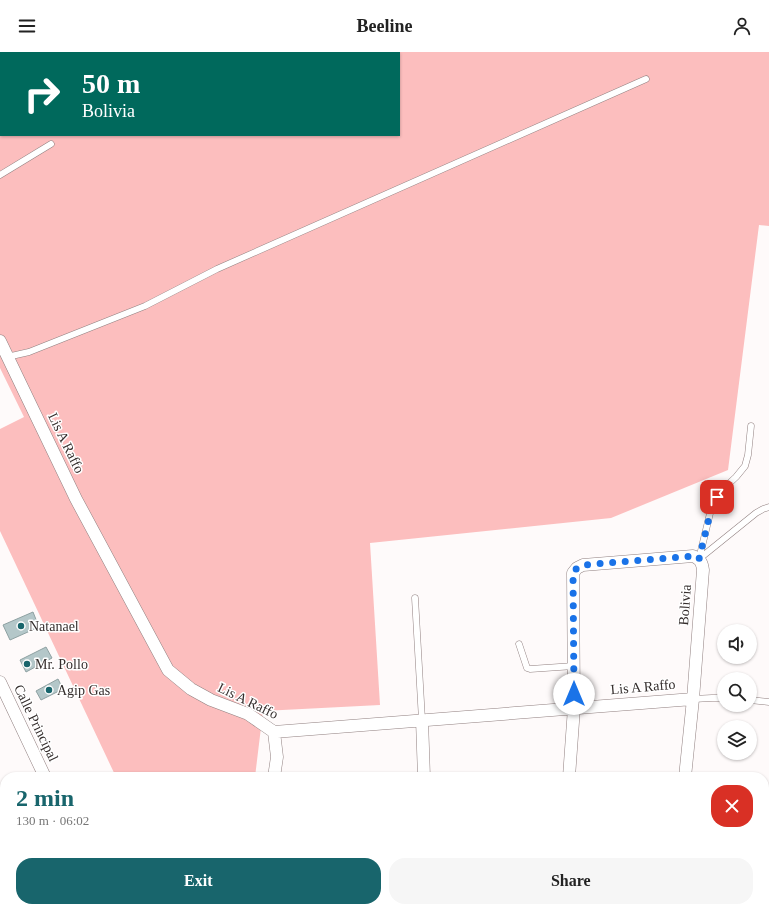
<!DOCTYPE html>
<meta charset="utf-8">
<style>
body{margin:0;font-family:Georgia,serif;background:#f6f6f6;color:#222;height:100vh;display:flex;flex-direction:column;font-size:15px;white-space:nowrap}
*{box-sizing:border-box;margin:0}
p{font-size:13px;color:#767676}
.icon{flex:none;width:22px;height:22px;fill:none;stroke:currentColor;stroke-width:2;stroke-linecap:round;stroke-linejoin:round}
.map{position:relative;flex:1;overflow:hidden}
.side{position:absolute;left:0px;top:720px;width:769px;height:140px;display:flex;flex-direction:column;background:#fff;border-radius:16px 16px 0 0;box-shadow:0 1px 3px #0004}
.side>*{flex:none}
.banner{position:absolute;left:0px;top:0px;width:400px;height:84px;box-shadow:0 1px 3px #0004;background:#00695c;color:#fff;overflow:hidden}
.tools{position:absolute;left:717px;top:572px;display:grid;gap:8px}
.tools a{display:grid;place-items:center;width:40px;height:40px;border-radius:50%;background:#fff;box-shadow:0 1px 3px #0004;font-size:20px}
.pin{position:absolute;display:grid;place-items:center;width:34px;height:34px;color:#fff;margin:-17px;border-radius:8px;box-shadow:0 2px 6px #0006}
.me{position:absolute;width:44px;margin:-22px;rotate:0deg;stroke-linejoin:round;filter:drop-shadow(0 0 3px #0008)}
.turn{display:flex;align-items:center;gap:14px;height:84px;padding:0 16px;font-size:18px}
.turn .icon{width:52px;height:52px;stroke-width:2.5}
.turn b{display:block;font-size:28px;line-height:34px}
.round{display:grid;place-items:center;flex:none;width:42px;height:42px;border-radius:16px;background:#f6f6f6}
.head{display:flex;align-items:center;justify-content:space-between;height:68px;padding:0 16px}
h1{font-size:24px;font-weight:800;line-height:30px;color:#18656c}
.button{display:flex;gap:8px;margin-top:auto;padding:8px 16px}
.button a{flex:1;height:46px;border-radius:16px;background:#18656c;color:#fff;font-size:16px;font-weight:800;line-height:46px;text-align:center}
.button a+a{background:#f6f6f6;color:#222}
header{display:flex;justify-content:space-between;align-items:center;height:52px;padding:0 16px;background:#fff;font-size:18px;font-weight:800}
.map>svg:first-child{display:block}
</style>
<header><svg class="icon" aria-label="menu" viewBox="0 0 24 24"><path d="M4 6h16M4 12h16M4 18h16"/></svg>Beeline<svg class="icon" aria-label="person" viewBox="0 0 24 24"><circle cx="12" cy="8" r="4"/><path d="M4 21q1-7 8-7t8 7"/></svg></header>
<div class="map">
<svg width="769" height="860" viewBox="0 0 769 860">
<rect width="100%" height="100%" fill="#fefafa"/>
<path fill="#fcbebe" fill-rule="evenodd" d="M0 0H769V174L759 173 728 418 611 466 370 491 380 653 263 659 255 725H116L0 479V377L24 365 0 316ZM1 1H399V83H1Z"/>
<path fill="#b4c7c9" stroke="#8ea1a2" d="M33 560 39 575 10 588 3 573Z
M46 595 52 606 26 620 20 608Z
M58 627 63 637 41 648 36 639Z"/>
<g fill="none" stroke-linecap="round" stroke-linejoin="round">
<defs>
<path id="lane" d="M0 2 2 0
M0 123 51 92
M7 305 29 300 145 254 217 217 646 27
M699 507 712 453 723 437 736 425 745 414 748 403 751 374
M699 507 756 461 763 457 769 455
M415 546 422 668
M519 592 527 616 530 617 574 614
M693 647 712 646H724
M750 648 769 650"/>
<path id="street" d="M0 289 76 447 168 618 191 637 211 648 248 662 274 680 693 647
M0 630 45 725
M422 668 424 725
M274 680 277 705 274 725
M569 725 574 656 573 521 577 516 583 513 693 504C700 507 702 510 703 518L693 647 685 725
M0 818 4 825
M158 855 161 860
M419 855 469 860
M114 860 125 855
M257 860 258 855
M560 860V855
M671 860V855"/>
</defs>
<use href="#lane" stroke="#918080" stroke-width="7"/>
<use href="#street" stroke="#918080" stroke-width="13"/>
<use href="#lane" stroke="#fff" stroke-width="6"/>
<use href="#street" stroke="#fff" stroke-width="12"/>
</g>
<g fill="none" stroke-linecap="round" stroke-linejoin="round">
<path stroke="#1a73e8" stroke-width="7" stroke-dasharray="0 12.6" d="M574 642 573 521C576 516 579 515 583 513L693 504 699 507 712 454 717 445"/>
</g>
<g fill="#18656c" stroke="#fff" stroke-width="1.5">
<circle cx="21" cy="574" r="4"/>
<circle cx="27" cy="612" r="4"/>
<circle cx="49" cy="638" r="4"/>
</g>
<g text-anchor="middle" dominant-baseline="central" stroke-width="3" stroke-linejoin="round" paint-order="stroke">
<g font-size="14" fill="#352e2d" stroke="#fff">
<text transform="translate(66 391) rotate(64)">Lis A Raffo</text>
<text transform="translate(685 553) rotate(-86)">Bolivia</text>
<text transform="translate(643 635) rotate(-5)">Lis A Raffo</text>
<text transform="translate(248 649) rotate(26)">Lis A Raffo</text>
<text transform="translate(36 671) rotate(64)">Calle Principal</text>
</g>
<g font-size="14" fill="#352e2d" stroke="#fff" text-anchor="start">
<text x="29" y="574">Natanael</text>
<text x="35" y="612">Mr. Pollo</text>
<text x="57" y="638">Agip Gas</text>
</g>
</g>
</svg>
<div class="tools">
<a><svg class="icon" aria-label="sound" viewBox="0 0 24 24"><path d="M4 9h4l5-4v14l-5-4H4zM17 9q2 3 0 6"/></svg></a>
<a><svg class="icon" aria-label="search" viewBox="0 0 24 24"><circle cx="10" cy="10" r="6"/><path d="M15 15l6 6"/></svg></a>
<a><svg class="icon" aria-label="layers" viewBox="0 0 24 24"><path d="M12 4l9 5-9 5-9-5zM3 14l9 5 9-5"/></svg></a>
</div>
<div class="pin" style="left:717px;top:445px;background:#d93025"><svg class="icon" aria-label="arrive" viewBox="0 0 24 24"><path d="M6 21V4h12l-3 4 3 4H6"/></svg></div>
<svg class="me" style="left:574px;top:642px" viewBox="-20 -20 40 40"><circle r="19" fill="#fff"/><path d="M0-13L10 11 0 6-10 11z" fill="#1a73e8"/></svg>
<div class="banner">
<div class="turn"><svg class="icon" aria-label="right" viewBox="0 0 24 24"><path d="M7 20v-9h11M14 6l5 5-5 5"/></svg><div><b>50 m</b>Bolivia</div></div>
</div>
<section class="side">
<div class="head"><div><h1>2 min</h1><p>130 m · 06:02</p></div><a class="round" style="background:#d93025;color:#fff"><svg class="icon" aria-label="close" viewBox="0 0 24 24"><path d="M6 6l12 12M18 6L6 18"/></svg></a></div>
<div class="button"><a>Exit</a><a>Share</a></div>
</section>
</div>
